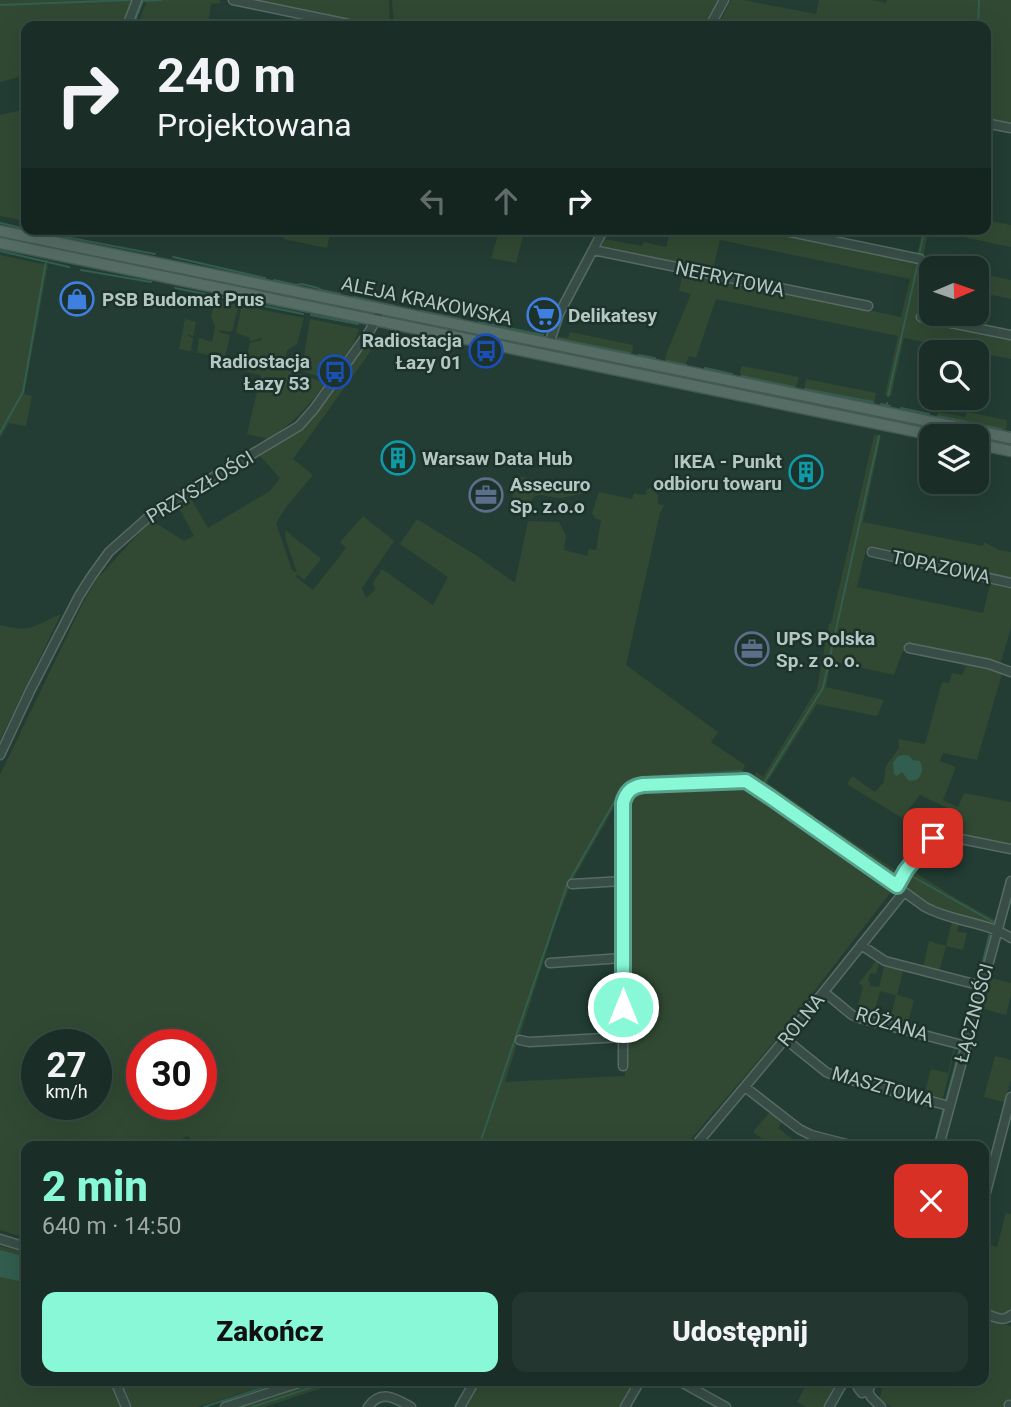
<!DOCTYPE html>
<html lang="pl">
<meta charset="utf-8">
<style>
body{margin:0;font-family:Roboto,sans-serif;background:#23362f;color:#f1f3f6;height:100vh;display:flex;flex-direction:column;font-size:26px;white-space:nowrap}
*{box-sizing:border-box;margin:0}
p{font-size:23px;color:#9fa8a7}
.icon{flex:none;width:38px;height:38px;fill:none;stroke:currentColor;stroke-width:2;stroke-linecap:round;stroke-linejoin:round}
.map{position:relative;flex:1;overflow:hidden}
.details{position:absolute;left:21px;top:1141px;width:968px;height:245px;display:flex;flex-direction:column;background:#1a2e27;border-radius:14px;box-shadow:0 7px 28px #0002,0 0 0 2px #384a44}
.details>*{flex:none}
.top-card{position:absolute;left:21px;top:21px;width:970px;height:214px;border-radius:14px;box-shadow:0 7px 28px #0002,0 0 0 2px #384a44;background:#1a2e27;color:#f1f3f6;overflow:hidden}
.needle{width:46px;rotate:88deg}
.fabs{position:absolute;left:919px;top:256px;display:grid;gap:14px}
.fabs a{display:grid;place-items:center;width:70px;height:70px;border-radius:14px;background:#1a2e27;box-shadow:0 7px 28px #0002,0 0 0 2px #384a44;font-size:35px}
.speed{position:absolute;left:21px;top:1029px;display:flex;gap:14px;font-size:35px;font-weight:700;text-align:center}
.speed>*{display:grid;place-content:center;width:91px;height:91px;border-radius:50%;background:#1a2e27;box-shadow:0 7px 28px #0002,0 0 0 2px #384a44;line-height:1}
.speed small{font-size:18px;font-weight:400}
.speed .limit{border:10px solid #d22;background:#fff;color:#111}
.pin{position:absolute;display:grid;place-items:center;width:60px;height:60px;color:#fff;margin:-30px;border-radius:14px;box-shadow:0 4px 10px #0006}
.me{position:absolute;width:77px;margin:-38px;rotate:0deg;stroke-linejoin:round;filter:drop-shadow(0 0 5px #0008)}
.turn{display:flex;align-items:center;gap:24px;height:147px;padding:0 21px;font-size:32px}
.turn .icon{width:91px;height:91px;stroke-width:2.5}
.turn b{display:block;font-size:49px;line-height:60px}
.lanes{display:flex;align-items:center;height:66px;padding:0 21px;background:#0003;justify-content:center;gap:35px;direction:ltr}
.lanes .off{opacity:.35}
.round{display:grid;place-items:center;flex:none;width:74px;height:74px;border-radius:14px;background:#23362f}
.headline{display:flex;align-items:center;justify-content:space-between;height:119px;padding:0 21px}
h1{font-size:42px;font-weight:800;line-height:52px;color:#88f8d7}
.primary-button{display:flex;gap:14px;margin-top:auto;padding:14px 21px}
.primary-button a{flex:1;height:80px;border-radius:14px;background:#88f8d7;color:#111;font-size:28px;font-weight:800;line-height:80px;text-align:center}
.primary-button a+a{background:#23362f;color:#f1f3f6}
.map>svg:first-child{display:block}
</style>
<div class="map">
<svg width="1011" height="1407" viewBox="0 0 1011 1407">
<rect width="100%" height="100%" fill="#233d34"/>
<path fill="#314932" fill-rule="evenodd" d="M0 0H134L123 26H26V75L0 82Z
M147 0H220V3L211 4 208 26H137Z
M245 0H389L390 26H373Z
M392 0H719L706 26H394Z
M731 0H743L816 14 819 0H872L886 3 887 0H1011V125L985 120V26H718Z
M26 109V221L0 216V115Z
M985 220 1011 225V247L929 230 923 257 917 255 923 229H985Z
M285 229H331L327 248 283 239Z
M500 229H525L516 263 491 258Z
M671 229H763L951 268H931V283L925 282 917 320 1011 339V359L904 338 891 396 885 395 898 336 716 299 696 358 689 356 685 366 666 362 665 359 667 352 691 294 679 291 683 272 901 317 910 279 720 240 712 272 603 250 602 247 605 239 642 246 644 242 666 247Z
M0 255 48 265 24 394 32 396 26 426 9 423 0 438Z
M976 273 1011 280V299L977 292Z
M215 300 239 305 232 331 230 332 220 330 219 332 230 335 225 357 238 360 241 363 240 371 230 369 231 366 213 362 214 356 179 349 185 319 196 322 193 337 189 334 188 336 193 338 191 351 197 352 199 338 212 342 215 327 211 316Z
M244 306 304 318 297 344 287 350 285 360 295 372 325 383C306 409 296 421 268 439L247 434 261 375 243 371 250 343 262 340 260 337 259 339 250 341V338L236 333 241 309Z
M310 319 359 329 353 344 327 380 298 369 292 363 293 361 303 363Z
M570 332 633 345 632 353 630 354 556 339V336L568 338Z
M374 336 381 337 293 459 313 475 287 506 276 523 292 570 297 573 286 540 285 530 321 559 304 580 297 574 296 577 313 590 346 548 340 542 363 516 394 541 362 588 366 598 375 590 373 583 382 569 433 605 448 577 400 544 417 519 477 556 515 583 528 521 559 522 566 536 564 550 587 556 589 549 596 550 601 520 595 518 592 513 599 492 632 499 634 493 644 495 646 494 647 489 651 488 658 495V504L664 505 660 513 626 665 718 732 711 742 745 765 740 779 638 782 632 783 623 792 572 881 556 922 505 1082 625 1076 626 802 633 794 644 792 740 786 749 787 894 888 784 1030 685 1146H200L187 1136 183 1138 180 1146H26V1238L0 1230V775L84 601 97 579 151 520 184 541 194 536 177 504 190 497 208 528 270 491 280 478 259 455 300 431ZM37 1045H96V1104H37ZM142 1045H201V1104H142Z
M742 366 799 377 796 388 741 377 740 371Z
M806 379 876 393 874 404 804 390Z
M938 412 965 417 967 412 1007 420 1006 430 937 417Z
M874 435 881 436 863 522 983 546 984 542 999 550 1011 552V580L866 549 857 587 983 613 991 581 1011 586V628L1000 664 907 646 902 653 894 675 831 661 826 687 884 700 877 716 817 704 768 781V783L815 816 812 821 752 780 756 772 763 777 817 689 829 624 831 623Z
M517 476 585 490C579 496 584 493 575 495 574 495 565 498 563 498 543 499 533 484 528 513L510 510Z
M61 614 0 740V625C32 633 33 626 61 614Z
M957 660 1003 670 977 760 943 753 940 761 956 767 943 800 958 807 964 793 1011 802V845L947 834 941 825 945 826 956 812 920 795 902 818 847 784 852 776 875 792 884 782 886 766 899 748 898 739 925 744 942 682 949 683 952 673 962 675 966 667 956 662Z
M820 820 900 873 896 879 817 825Z
M910 869 952 896 995 920 994 922 987 924 930 907 903 888V885Z
M952 922 959 924 957 931 967 933 963 950 946 946 939 972 923 967 929 941 946 946Z
M876 961 879 963 876 974 870 973 868 981 870 982V986L879 987 884 967 886 966 903 971 897 995 914 1000 907 1026 890 1022 896 995 880 991 873 1017 856 1012 863 987 859 983Z
M991 978 1011 983V995L1006 1015 983 1009Z
M954 1047H956L942 1101 940 1099 924 1095 931 1069 948 1073Z
M995 1056 1011 1060V1080L1005 1102 984 1097Z
M770 1112 783 1121 778 1128 795 1141 802 1144 799 1146H761L765 1141 753 1132Z
M1006 1213 1011 1214V1310L1007 1315 1001 1317 984 1310V1243L997 1247Z
M0 1246 26 1253V1381H109L121 1407H0Z
M984 1314 1011 1327V1401L1007 1407H892L879 1400 884 1381H984Z
M121 1381H278L198 1407H132Z
M313 1381H343L265 1407H234Z
M478 1381H635L619 1407H462Z
M808 1381H830L836 1385 824 1407H806L797 1402Z"/>
<path fill="#325e4f" d="M904 755 909 756 913 760 920 761C925 770 920 784 908 780L902 772 897 776 894 774 893 763 898 756Z
M0 1250 26 1257V1276L23 1282 0 1277Z"/>
<g fill="none" stroke-linecap="round" stroke-linejoin="round">
<path stroke="#325e4f" stroke-width="2" d="M0 5 132 0
M133 26 143 1 161 0
M978 26 979 0
M0 223 26 229
M28 229 38 231
M50 234 155 254
M0 251 69 267
M919 255 925 229
M173 257 265 278
M81 270 151 282
M274 280 296 285 302 284 318 288 321 290 340 294
M175 288 210 295
M217 296 238 301
M354 297 395 306
M245 302 303 314
M421 311 461 319
M311 315 358 324
M479 322 543 335
M559 339 629 353
M639 355 655 358
M667 361 686 365
M705 368 732 374
M742 376 794 387
M805 389 873 402
M888 396 918 263
M881 404 890 406
M886 406 887 403
M901 408 929 414
M938 416 1001 429
M0 433 23 392 46 261
M756 779 812 819
M763 784 823 688 879 436
M820 825 898 876
M910 875 993 922
M978 981 990 933
M962 1040 976 988
M946 1100 960 1048
M956 1100 958 1091
M947 1131 953 1112
M479 1146 567 885 625 783 634 778 740 771 747 774
M689 1146 809 1003 893 898
M934 1146 944 1107
M943 1146 945 1141
M204 1407 283 1381
M252 1407 331 1381"/>
<defs>
<path id="minor" d="M233 0 358 26
M127 26 137 0
M710 26 724 0
M985 123 1011 128
M776 229 920 259
M593 250 868 306
M921 317 1011 335
M549 344 559 314 604 229
M872 552 1011 583
M909 648 989 664 1011 672
M0 755 30 691 79 596 91 577 109 552 153 513 299 426 314 409 369 332 378 316
M572 884 623 881
M897 886 906 870 935 837 946 836 1011 849
M861 945 885 961 982 986
M550 963 623 958
M824 992 852 1015 859 1018 966 1046
M785 1039 826 1072 833 1075 949 1106
M520 1040 529 1042 623 1037
M623 1066V803L627 792 636 786 745 781 813 826 925 907C952 922 985 921 1011 938
M745 1087 799 1129 811 1135 854 1146
M695 1146 806 1014 904 892
M939 1146 1011 881
M984 1200 1011 1097
M0 1239 26 1247
M984 1313C993 1316 1003 1323 1011 1315
M115 1381 126 1407
M679 1381 726 1407
M867 1383 870 1387 868 1391 871 1397 881 1407
M859 1385 858 1388 862 1393 868 1391
M1009 1405 1011 1406
M225 1407 305 1381
M368 1407C381 1389 395 1398 411 1407
M460 1407 475 1381
M625 1407 640 1381
M829 1407 844 1381"/>
<path id="major" d="M0 231 1011 438
M0 243 938 436
M976 444 1011 451"/>
</defs>
<use href="#minor" stroke="#556b64" stroke-width="11"/>
<use href="#major" stroke="#435952" stroke-width="13"/>
<use href="#minor" stroke="#374d46" stroke-width="8"/>
<use href="#major" stroke="#556d65" stroke-width="10"/>
</g>
<g fill="none" stroke-linecap="round" stroke-linejoin="round">
<defs>
<path id="route" d="M623 1007V803C626 792 631 787 643 785L746 781 770 797 897 886 906 870 933 838"/>
</defs>
<use href="#route" stroke="#58a18c" stroke-width="18"/>
<use href="#route" stroke="#88f8d7" stroke-width="12"/>
</g>
<defs>
<symbol id="shop-ring" viewBox="-11 -11 22 22"><circle r="9.5" fill="#1c322b" stroke="#3f7fe0" stroke-width="1.5"/><path d="M-5-2.5h2.3a2.7 3.5 0 0 1 5.4 0H5L5.5 6h-11ZM-1.5-2.5h3a1.5 2.3 0 0 0-3 0Z" fill="#3f7fe0"/></symbol>
<symbol id="supermarket-ring" viewBox="-11 -11 22 22"><circle r="9.5" fill="#1c322b" stroke="#3f7fe0" stroke-width="1.5"/><path d="M-6-5.5h2.5l.6 2H6L4.5 2H-2.5L-4.4-4H-6ZM-1.5 3.2a1.3 1.3 0 1 0 .1 0ZM3 3.2a1.3 1.3 0 1 0 .1 0Z" fill="#3f7fe0"/></symbol>
<symbol id="bus-ring" viewBox="-11 -11 22 22"><circle r="9.5" fill="#1c322b" stroke="#1a4fb4" stroke-width="1.5"/><path d="M-5-6H5V4H4V6H2V4H-2V6H-4V4H-5ZM-3.5-4V0h7V-4ZM-3.5 1.2v1.5H-2V1.2ZM2 1.2v1.5H3.5V1.2Z" fill="#1a4fb4"/></symbol>
<symbol id="building-ring" viewBox="-11 -11 22 22"><circle r="9.5" fill="#1c322b" stroke="#0f9aa8" stroke-width="1.5"/><path d="M-4-6H4V6H1V3H-1V6H-4ZM-2.5-4.3h1.7v1.8h-1.7ZM.8-4.3h1.7v1.8H.8ZM-2.5-1h1.7V.8h-1.7ZM.8-1h1.7V.8H.8Z" fill="#0f9aa8"/></symbol>
<symbol id="office-ring" viewBox="-11 -11 22 22"><circle r="9.5" fill="#1c322b" stroke="#5c6f8a" stroke-width="1.5"/><path d="M-6-3h4V-5.5h4V-3h4V5H-6ZM-1-4.5V-3h2v-1.5ZM-6 0V1H6V0Z" fill="#5c6f8a"/></symbol>
</defs>
<g fill-rule="evenodd">
<use href="#shop-ring" x="58" y="280" width="38" height="38"/>
<use href="#supermarket-ring" x="525" y="296" width="38" height="38"/>
<use href="#bus-ring" x="467" y="332" width="38" height="38"/>
<use href="#bus-ring" x="316" y="353" width="38" height="38"/>
<use href="#building-ring" x="379" y="439" width="38" height="38"/>
<use href="#building-ring" x="787" y="453" width="38" height="38"/>
<use href="#office-ring" x="467" y="476" width="38" height="38"/>
<use href="#office-ring" x="733" y="630" width="38" height="38"/>
</g>
<g text-anchor="middle" dominant-baseline="central" stroke-width="5" stroke-linejoin="round" paint-order="stroke">
<g font-size="19" fill="#b3c8c2" stroke="#1c322b">
<text transform="translate(730 279) rotate(12)">NEFRYTOWA</text>
<text transform="translate(427 301) rotate(12)">ALEJA KRAKOWSKA</text>
<text transform="translate(200 487) rotate(-31)">PRZYSZŁOŚCI</text>
<text transform="translate(941 567) rotate(12)">TOPAZOWA</text>
<text transform="translate(974 1013) rotate(-75)">ŁĄCZNOŚCI</text>
<text transform="translate(801 1020) rotate(-51)">ROLNA</text>
<text transform="translate(892 1024) rotate(17)">RÓŻANA</text>
<text transform="translate(883 1087) rotate(16)">MASZTOWA</text>
</g>
<g font-size="19" font-weight="bold" fill="#b3c8c2" stroke="#1c322b" text-anchor="start">
<text x="102" y="299">PSB Budomat Prus</text>
<text x="568" y="315">Delikatesy</text>
<text x="462" y="340" text-anchor="end">Radiostacja<tspan x="462" dy="22">Łazy 01</tspan></text>
<text x="310" y="361" text-anchor="end">Radiostacja<tspan x="310" dy="22">Łazy 53</tspan></text>
<text x="422" y="458">Warsaw Data Hub</text>
<text x="782" y="461" text-anchor="end">IKEA - Punkt<tspan x="782" dy="22">odbioru towaru</tspan></text>
<text x="510" y="484">Assecuro<tspan x="510" dy="22">Sp. z.o.o</tspan></text>
<text x="776" y="638">UPS Polska<tspan x="776" dy="22">Sp. z o. o.</tspan></text>
</g>
</g>
</svg>
<div class="fabs">
<a><svg class="needle" viewBox="-14 -14 28 28"><path d="M0-13l5 13h-10z" fill="#e53935"/><path d="M0 13l5-13h-10z" fill="#9fa8a7"/></svg></a>
<a><svg class="icon" aria-label="search" viewBox="0 0 24 24"><circle cx="10" cy="10" r="6"/><path d="M15 15l6 6"/></svg></a>
<a><svg class="icon" aria-label="layers" viewBox="0 0 24 24"><path d="M12 4l9 5-9 5-9-5zM3 14l9 5 9-5"/></svg></a>
</div>
<div class="speed"><div>27<small>km/h</small></div><div class="limit">30</div></div>
<div class="pin" style="left:933px;top:838px;background:#d93025"><svg class="icon" aria-label="arrive" viewBox="0 0 24 24"><path d="M6 21V4h12l-3 4 3 4H6"/></svg></div>
<svg class="me" style="left:623px;top:1007px" viewBox="-20 -20 40 40"><circle r="17" fill="#88f8d7" stroke="#fff" stroke-width="3"/><path d="M0-11L8 9 0 5-8 9z" fill="#fff"/></svg>
<div class="top-card">
<div class="turn"><svg class="icon" aria-label="right" viewBox="0 0 24 24"><path d="M7 20v-9h11M14 6l5 5-5 5"/></svg><div><b>240 m</b>Projektowana</div></div>
<div class="lanes"><svg class="icon off" aria-label="left" viewBox="0 0 24 24"><path d="M17 20v-9H6M10 6l-5 5 5 5"/></svg><svg class="icon off" aria-label="ahead" viewBox="0 0 24 24"><path d="M12 20V5M6 11l6-6 6 6"/></svg><svg class="icon" aria-label="right" viewBox="0 0 24 24"><path d="M7 20v-9h11M14 6l5 5-5 5"/></svg></div>
</div>
<section class="details">
<div class="headline"><div><h1>2 min</h1><p>640 m · 14:50</p></div><a class="round" style="background:#d93025;color:#fff"><svg class="icon" aria-label="close" viewBox="0 0 24 24"><path d="M6 6l12 12M18 6L6 18"/></svg></a></div>
<div class="primary-button"><a>Zakończ</a><a>Udostępnij</a></div>
</section>
</div>
